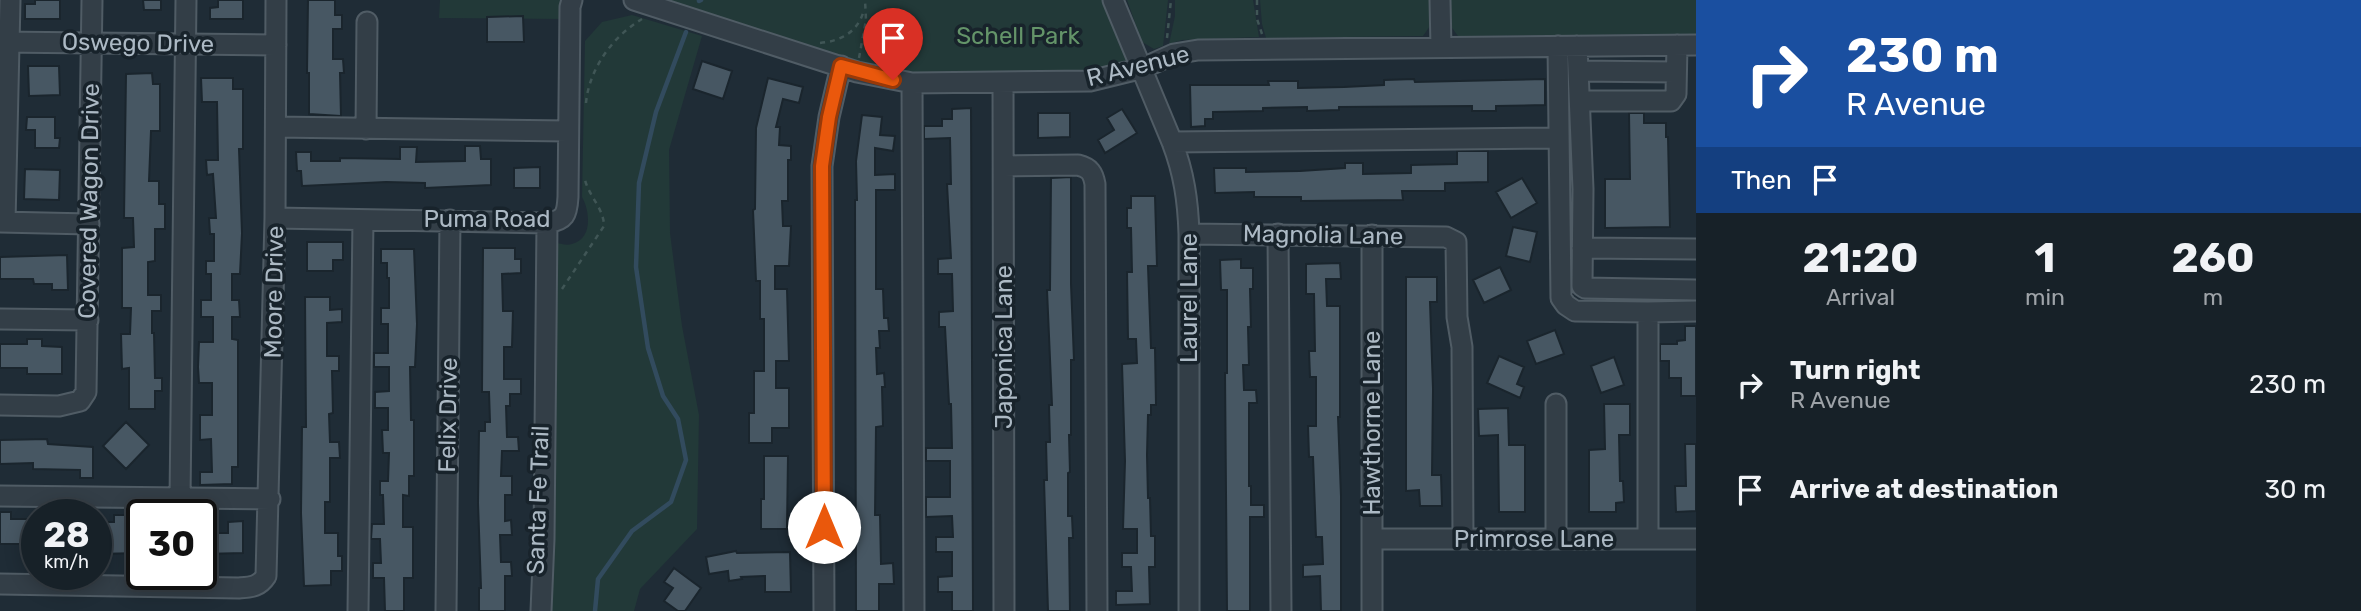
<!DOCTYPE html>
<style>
body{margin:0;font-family:Rubik,sans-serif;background:#242e34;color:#f1f3f6;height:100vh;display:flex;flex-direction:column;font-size:26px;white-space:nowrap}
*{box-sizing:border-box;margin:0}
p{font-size:23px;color:#9ea3a8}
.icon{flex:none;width:38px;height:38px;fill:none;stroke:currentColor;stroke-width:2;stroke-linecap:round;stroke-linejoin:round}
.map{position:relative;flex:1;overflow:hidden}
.side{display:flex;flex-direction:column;background:#172128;width:665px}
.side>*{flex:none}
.banner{background:#1a4fa0;color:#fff;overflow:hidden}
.speed{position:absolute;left:21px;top:499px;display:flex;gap:14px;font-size:35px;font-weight:700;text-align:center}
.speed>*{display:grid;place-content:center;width:91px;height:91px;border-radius:50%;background:#172128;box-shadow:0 4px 18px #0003,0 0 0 2px #363e45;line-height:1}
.speed small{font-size:18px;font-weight:400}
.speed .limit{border:4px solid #111;border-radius:10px;background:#fff;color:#111}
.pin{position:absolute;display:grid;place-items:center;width:60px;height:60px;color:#fff;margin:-72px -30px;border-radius:50% 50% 50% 0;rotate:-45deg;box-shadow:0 0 7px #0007}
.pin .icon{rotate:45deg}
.me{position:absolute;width:77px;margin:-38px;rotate:0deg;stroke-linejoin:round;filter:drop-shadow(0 0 5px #0008)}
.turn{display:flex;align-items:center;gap:24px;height:147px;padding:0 35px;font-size:32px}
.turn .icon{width:91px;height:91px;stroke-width:2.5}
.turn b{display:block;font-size:49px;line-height:60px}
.then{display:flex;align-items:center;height:66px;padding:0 35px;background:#0003;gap:14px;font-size:26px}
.eta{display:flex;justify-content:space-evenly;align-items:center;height:119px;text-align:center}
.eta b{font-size:42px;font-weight:700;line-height:49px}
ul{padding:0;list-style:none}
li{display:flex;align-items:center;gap:21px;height:105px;padding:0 35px}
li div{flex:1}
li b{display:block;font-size:26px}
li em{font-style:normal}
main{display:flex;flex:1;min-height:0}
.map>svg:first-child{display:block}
</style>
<main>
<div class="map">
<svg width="1696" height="611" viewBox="0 0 1696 611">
<rect width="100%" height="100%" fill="#1f2c36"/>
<path fill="#223938" d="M440 0H563V19L439 18Z
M648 0H1104L1128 60 1126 64 1103 74 882 73Z
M1127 0H1168L1163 46 1154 49 1142 42Z
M1175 0H1253L1259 37 1182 40 1169 44 1175 16Z
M1260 0H1430V26L1423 36 1266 38 1262 24Z
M1450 0H1696V34L1458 36 1450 25Z
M632 15 702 36 669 150 670 233 682 326 699 415 697 529 640 589 634 611H548L555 243C559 243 567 246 572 244 593 239 590 211 582 197L585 41 602 22Z"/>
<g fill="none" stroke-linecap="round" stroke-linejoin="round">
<path stroke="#324b5e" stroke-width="4.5" d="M699 1 701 0
M595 611 598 579 632 531 671 502 686 460 678 419 663 396 648 348 636 267 639 183 656 112 686 32"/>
</g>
<path fill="#475763" stroke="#1a252d" stroke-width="2" d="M35 0H60V19H25V4H35Z
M143 0H161V10H144Z
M218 0H243V19H210V8L218 7Z
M308 0H335V15H342V29H333V59H343L344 73H340L341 116 309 114V73H307Z
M523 16 524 42H487V17Z
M702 61 732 71 723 99 693 89Z
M28 66H59L60 95 29 96Z
M152 73 153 84H160V131H151L149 181H159V204H165V229H155V261L148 262V295H161V311H152V333H154L155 378H162V391H155V409H129V368L122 369 121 334H130L131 308H122V248L134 247 133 218H124L126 74Z
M201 78H233V89H243V149H239L242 233 240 274H232V300H239L240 317H232V339L238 340V467H232V484L200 485V472H212L211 439 200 440V415H212V383H199L198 367 199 342H213V317H201V300H211V274H206V261H214V234H210L209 218H216L213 174 207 175 206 160H218L217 102H202Z
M768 78 803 87 799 103 783 99 776 127H780L779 145 791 146V160H788V201H782L783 226H791L789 266H775V289H787L789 361H776V388H789V428H772V443H749V413H754V371H764V319H760V281H756L753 210 755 209 756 128Z
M1414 79 1415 82 1545 79V105L1496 106V111H1472V106L1339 107V110L1307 111V107L1263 108V111L1213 112V119H1205V126L1191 127 1190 85H1269L1268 81H1298V88L1344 87 1384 85V80Z
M971 108 973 611H952V592H938V577L952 576V552H936V537H953L952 516 926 517V497H950V461H926V448H952L951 404H949L945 327H939V312L953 311 952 274H938V259L951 258 947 184H951L950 138 924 139V126H942V119H952V109Z
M1122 109 1137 133 1105 153 1098 140 1114 130 1107 118Z
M1038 113H1070V137L1038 138Z
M1629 113H1644V123H1666V137H1668L1670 227 1605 228V179H1630Z
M862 115 882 117 880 135 895 136 893 151 875 148V175L895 174V190H876V289H883L884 318H888L889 331H879L880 348H876L877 374 884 373 885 387H882L883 426 876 427 875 515H880L881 564 893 563 894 584H879V611H856L855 200H857L856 161Z
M27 117H55V138H60L59 148H35V130H26Z
M465 146H480L481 159H491V185L425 188V183L386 182 302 186 301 171H297L296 152H311V161H340V158L400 159V147H417L416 162 465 161Z
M1457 151H1488V182L1445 183V191H1402L1403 200 1301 201V197H1254V192L1215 193 1214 168H1246V172L1300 171 1345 168V163H1363V174L1411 173V165L1457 164Z
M540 167V188H514V168Z
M25 169 60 170 59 200 24 199Z
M1071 177V284L1074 360H1071V435H1069L1070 472 1068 473V516H1072L1073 538H1069L1070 611H1048L1044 480H1047L1046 442H1050L1049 405H1052L1047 290H1050L1051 178Z
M1522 178 1537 203 1511 218 1496 192Z
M1131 196H1155L1157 266H1148L1151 348H1155L1156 405H1151V415H1148L1147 455 1148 498H1150L1151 536H1155V567H1149L1150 604 1116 605V591H1132L1131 567H1122V553H1137V529H1123L1125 461 1122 364 1137 363 1136 339H1128L1127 272H1132L1131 228H1127V208H1131Z
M1513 227 1537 232 1530 262 1506 256Z
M307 242H343V260H333V271H307Z
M483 248H515V259H521V273L502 274 503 311H513L512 347H504V379H521V394H510V406H506L507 437H518L519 451H502L501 476H512V495H505V521L511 520 512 535H500L501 562H511L512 576H505V611H479V588H481L478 503 479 431H485V422H490L489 392H482Z
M381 249H414L417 324 415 367H410L411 420H414V476H409V496L403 495V527H413V578H404V611H385L384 578H373V563H381L380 539H371L372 524H384L383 495H380V481H388L389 453H383L382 430H388V408H375V392L389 391V367H374V353H388V324H381V308H389V278H387V263H381Z
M67 255 68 290H52V284H34L33 279H0V257Z
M1241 259V268H1253V289H1250L1251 327H1248L1249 365H1243L1244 390H1256L1257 403H1249V486H1251V505H1264V517H1250V611H1227L1225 373H1227V290H1221L1220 260Z
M1340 263 1341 279H1326L1327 306H1340V417H1338L1341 496V611H1321L1320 576 1303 577V565L1323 564 1322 537H1316L1313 457H1309L1308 426H1316V377H1310L1309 351H1315L1314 294H1306V264Z
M1500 267 1511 290 1484 303 1473 280Z
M1406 277H1437V302H1430L1433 389 1432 475H1441L1442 506H1420L1419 490 1406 491Z
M305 297H330V310L342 309V322L327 323V356H339V371H332L333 413 329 414 330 442H339L340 458H330V502H325V533H338V556H342V571H331V585L304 586 301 513 302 427H306Z
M1685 326H1696V396H1681V378H1669V361H1660V344H1677V341L1685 340Z
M1555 330 1564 354 1536 364 1527 341Z
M27 339H42V346L62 347V374H27V368H0V344H27Z
M1499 356 1524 367 1517 384 1524 387 1520 398 1487 383Z
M1614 357 1624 385 1601 393 1591 366Z
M1604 404H1630V435H1619L1620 481H1623L1624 502 1616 503V512H1589V450L1605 449Z
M1508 408 1509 445H1525V512H1499L1498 435 1479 436 1478 409Z
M126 422 149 445 126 469 103 446Z
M47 439 48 444 93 447V478H80V470L33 469V463L0 464V440Z
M1685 444H1696V511L1676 512 1675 486H1686Z
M764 456H788L787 529H761V499H764Z
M0 512H11V519H37V552L25 553V544H0Z
M114 515H129V523H142V553L96 554V522H114Z
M243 521V553L204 554V533H228V522Z
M736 551 737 553 790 552 791 592H765V576L741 577 742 579 729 581 728 571 709 574 706 557Z
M674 568 701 588 685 611H678L664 601 673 588 664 582Z"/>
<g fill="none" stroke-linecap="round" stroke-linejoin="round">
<defs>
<path id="minor" d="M634 0 857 72 912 83 1090 81 1143 68 1174 54 1198 50 1696 45
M1113 0 1172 142C1184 173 1188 201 1189 234V611
M1440 0 1441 47
M0 42 276 45
M1558 46 1561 298 1566 305 1575 311 1648 312
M1577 46 1583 189 1582 286 1585 288 1696 290
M1578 71 1676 72
M1003 82 1004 611
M912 83 914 611
M1580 101H1671L1676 94 1677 45
M276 127 568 131
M366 129 367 22
M1172 142 1559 138
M1004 166 1078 165C1090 168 1093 173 1095 184L1097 611
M275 218 547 223C565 220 567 215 568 197L570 7 572 0
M0 222 89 224
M5 222 10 0
M1189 234 1446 237 1456 242 1457 317 1462 347 1463 539
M1278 234 1281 611
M1582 248 1696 249
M0 319 88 320
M0 405 59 406 80 401 86 392 92 0
M0 496 270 499
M180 498 186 0
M1556 538V404
M1372 539H1696
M1648 539V312L1696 311
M0 584 239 588C251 587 259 587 266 576L275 218 276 0
M358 611 363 220
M446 611 450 220
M541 611 544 539 547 223
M824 611 822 166 829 117 841 66
M1372 611V235"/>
</defs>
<use href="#minor" stroke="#505c65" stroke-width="23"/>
<path stroke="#405656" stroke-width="2.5" stroke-dasharray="5 5" stroke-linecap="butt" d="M1257 0V19L1262 34
M1167 38 1171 0
M820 43C841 41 858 32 864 10
M859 58 866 20 865 0
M586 103C589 69 613 36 642 19
M562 289 604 226C604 209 589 196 585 180"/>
<use href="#minor" stroke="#333e47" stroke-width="19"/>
</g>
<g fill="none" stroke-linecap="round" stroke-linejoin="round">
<defs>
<path id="route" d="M824 527 822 166 829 117 841 66 893 80"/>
</defs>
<use href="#route" stroke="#983908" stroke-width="18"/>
<use href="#route" stroke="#ea580c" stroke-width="12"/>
</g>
<g text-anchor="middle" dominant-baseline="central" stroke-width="7" stroke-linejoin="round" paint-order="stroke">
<g font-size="24" fill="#649469" stroke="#18232b">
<text x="1018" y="36">Schell Park</text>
</g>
<g font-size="24" fill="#acb9c4" stroke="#18232b">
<text transform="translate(138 43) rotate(1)">Oswego Drive</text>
<text transform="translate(1138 66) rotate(-14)">R Avenue</text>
<text transform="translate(89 201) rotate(-89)">Covered Wagon Drive</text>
<text x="487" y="219">Puma Road</text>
<text transform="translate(1323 235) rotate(1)">Magnolia Lane</text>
<text transform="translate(274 292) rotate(-89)">Moore Drive</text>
<text transform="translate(1189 298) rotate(-90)">Laurel Lane</text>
<text transform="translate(1004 347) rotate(-90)">Japonica Lane</text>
<text transform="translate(448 415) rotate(-89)">Felix Drive</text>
<text transform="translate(1372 423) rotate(-90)">Hawthorne Lane</text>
<text transform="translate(538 500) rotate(-88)">Santa Fe Trail</text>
<text x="1534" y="539">Primrose Lane</text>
</g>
</g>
</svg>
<div class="speed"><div>28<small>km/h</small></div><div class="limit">30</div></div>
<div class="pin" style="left:893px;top:80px;background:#d93025"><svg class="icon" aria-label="arrive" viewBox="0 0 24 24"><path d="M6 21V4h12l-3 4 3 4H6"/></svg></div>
<svg class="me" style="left:824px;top:527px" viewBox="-20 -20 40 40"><circle r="19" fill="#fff"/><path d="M0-13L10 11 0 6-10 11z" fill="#ea580c"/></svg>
</div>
<section class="side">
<div class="banner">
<div class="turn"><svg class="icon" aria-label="right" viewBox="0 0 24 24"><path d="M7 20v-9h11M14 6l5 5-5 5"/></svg><div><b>230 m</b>R Avenue</div></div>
<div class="then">Then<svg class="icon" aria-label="arrive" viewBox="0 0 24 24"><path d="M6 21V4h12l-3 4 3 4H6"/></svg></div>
</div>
<div class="eta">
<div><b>21:20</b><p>Arrival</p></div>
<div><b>1</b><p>min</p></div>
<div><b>260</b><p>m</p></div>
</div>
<ul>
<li><svg class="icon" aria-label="right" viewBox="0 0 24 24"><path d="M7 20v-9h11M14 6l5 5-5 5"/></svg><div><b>Turn right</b><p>R Avenue</p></div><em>230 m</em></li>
<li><svg class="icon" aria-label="arrive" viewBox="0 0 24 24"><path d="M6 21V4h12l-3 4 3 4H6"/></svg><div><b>Arrive at destination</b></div><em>30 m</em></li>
</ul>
</section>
</main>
